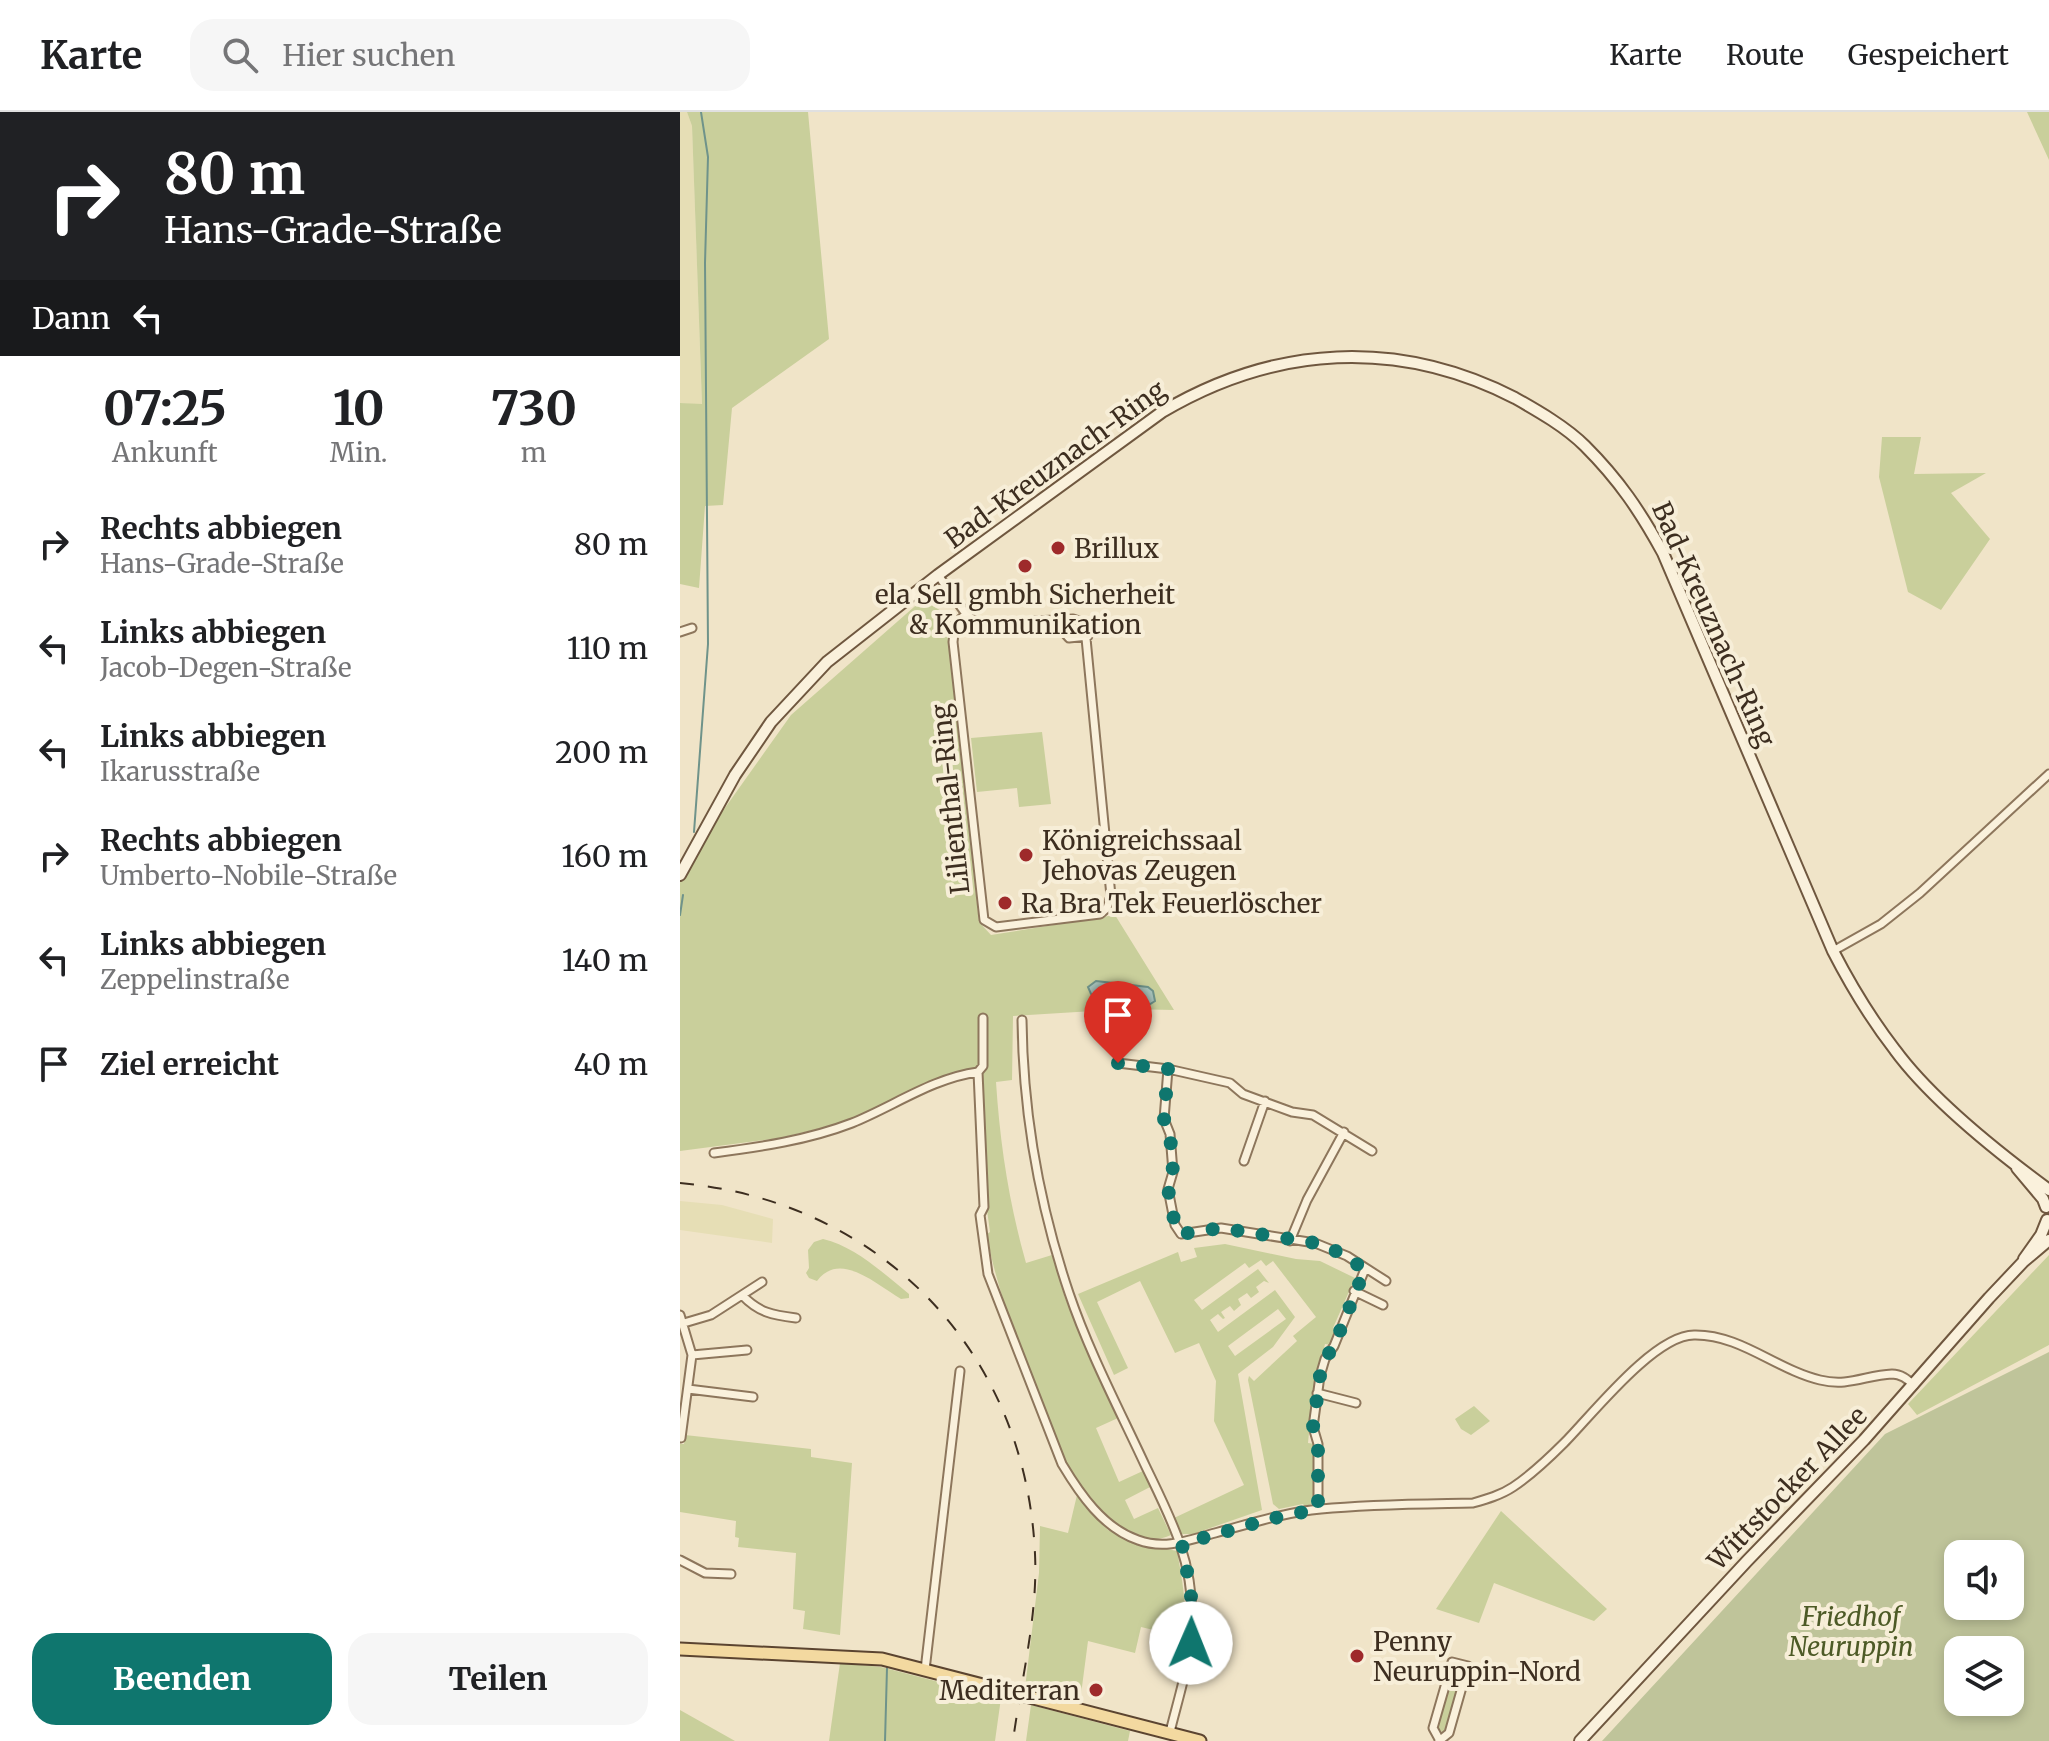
<!DOCTYPE html>
<html lang="de">
<meta charset="utf-8">
<style>
body{margin:0;font-family:Merriweather,serif;background:#f6f6f6;color:#202124;height:100vh;display:flex;flex-direction:column;font-size:30px;white-space:nowrap}
*{box-sizing:border-box;margin:0}
p{font-size:26px;color:#757577}
.icon{flex:none;width:44px;height:44px;fill:none;stroke:currentColor;stroke-width:2;stroke-linecap:round;stroke-linejoin:round}
.map{position:relative;flex:1;overflow:hidden}
.drawer{display:flex;flex-direction:column;background:#fff;width:680px}
.drawer>*{flex:none}
.top-card{background:#202124;color:#fff;overflow:hidden}
.buttons{position:absolute;left:1264px;top:1428px;display:grid;gap:16px}
.buttons a{display:grid;place-items:center;width:80px;height:80px;border-radius:16px;background:#fff;box-shadow:0 4px 12px #0003;font-size:40px}
.pin{position:absolute;display:grid;place-items:center;width:68px;height:68px;color:#fff;margin:-82px -34px;border-radius:50% 50% 50% 0;rotate:-45deg;box-shadow:0 0 8px #0007}
.pin .icon{rotate:45deg}
.me{position:absolute;width:88px;margin:-44px;rotate:1deg;stroke-linejoin:round;filter:drop-shadow(0 0 6px #0008)}
.turn{display:flex;align-items:center;gap:28px;height:168px;padding:0 32px;font-size:36px}
.turn .icon{width:104px;height:104px;stroke-width:2.5}
.turn b{display:block;font-size:56px;line-height:68px}
.then{display:flex;align-items:center;height:76px;padding:0 32px;background:#0003;gap:16px;font-size:30px}
.eta{display:flex;justify-content:space-evenly;align-items:center;height:136px;text-align:center}
.eta b{font-size:48px;font-weight:700;line-height:56px}
.cta{display:flex;gap:16px;margin-top:auto;padding:16px 32px}
.cta a{flex:1;height:92px;border-radius:24px;background:#0f766e;color:#fff;font-size:32px;font-weight:700;line-height:92px;text-align:center}
.cta a+a{background:#f6f6f6;color:#202124}
ul{padding:0;list-style:none}
li{display:flex;align-items:center;gap:24px;height:104px;padding:0 32px}
li div{flex:1}
li b{display:block;font-size:30px}
li em{font-style:normal}
header{display:flex;align-items:center;gap:48px;box-sizing:border-box;height:112px;padding:0 40px;background:#fff;border-bottom:2px solid #e0e0e0}
header strong{font-size:38px}
nav{display:flex;gap:44px;margin-inline-start:auto;font-size:28px}
.search{width:560px;height:72px;background:#f6f6f6;display:flex;align-items:center;gap:20px;box-sizing:border-box;padding:0 28px;border-radius:24px;color:#757577;font-size:30px}
main{display:flex;flex:1;min-height:0}
.map>svg:first-child{display:block}
</style>
<header>
<strong>Karte</strong>
<div class="search"><svg class="icon" aria-label="search" viewBox="0 0 24 24"><circle cx="10" cy="10" r="6"/><path d="M15 15l6 6"/></svg>Hier suchen</div>
<nav><a>Karte</a><a>Route</a><a>Gespeichert</a></nav>
</header>
<main>
<section class="drawer">
<div class="top-card">
<div class="turn"><svg class="icon" aria-label="right" viewBox="0 0 24 24"><path d="M7 20v-9h11M14 6l5 5-5 5"/></svg><div><b>80 m</b>Hans-Grade-Straße</div></div>
<div class="then">Dann<svg class="icon" aria-label="left" viewBox="0 0 24 24"><path d="M17 20v-9H6M10 6l-5 5 5 5"/></svg></div>
</div>
<div class="eta">
<div><b>07:25</b><p>Ankunft</p></div>
<div><b>10</b><p>Min.</p></div>
<div><b>730</b><p>m</p></div>
</div>
<ul>
<li><svg class="icon" aria-label="right" viewBox="0 0 24 24"><path d="M7 20v-9h11M14 6l5 5-5 5"/></svg><div><b>Rechts abbiegen</b><p>Hans-Grade-Straße</p></div><em>80 m</em></li>
<li><svg class="icon" aria-label="left" viewBox="0 0 24 24"><path d="M17 20v-9H6M10 6l-5 5 5 5"/></svg><div><b>Links abbiegen</b><p>Jacob-Degen-Straße</p></div><em>110 m</em></li>
<li><svg class="icon" aria-label="left" viewBox="0 0 24 24"><path d="M17 20v-9H6M10 6l-5 5 5 5"/></svg><div><b>Links abbiegen</b><p>Ikarusstraße</p></div><em>200 m</em></li>
<li><svg class="icon" aria-label="right" viewBox="0 0 24 24"><path d="M7 20v-9h11M14 6l5 5-5 5"/></svg><div><b>Rechts abbiegen</b><p>Umberto-Nobile-Straße</p></div><em>160 m</em></li>
<li><svg class="icon" aria-label="left" viewBox="0 0 24 24"><path d="M17 20v-9H6M10 6l-5 5 5 5"/></svg><div><b>Links abbiegen</b><p>Zeppelinstraße</p></div><em>140 m</em></li>
<li><svg class="icon" aria-label="arrive" viewBox="0 0 24 24"><path d="M6 21V4h12l-3 4 3 4H6"/></svg><div><b>Ziel erreicht</b></div><em>40 m</em></li>
</ul>
<div class="cta"><a>Beenden</a><a>Teilen</a></div>
</section>
<div class="map">
<svg width="1369" height="1629" viewBox="0 0 1369 1629">
<rect width="100%" height="100%" fill="#f0e4c8"/>
<path fill="#e6deb5" d="M0 0H7L12 14 22 293 0 291Z
M0 1089 42 1093 93 1107 92 1131 0 1118Z"/>
<path fill="#c9cf9b" fill-rule="evenodd" d="M7 0H128L149 227 52 296 43 393 25 394 19 476 0 472V291L22 292 12 14Z
M1347 0H1369V48Z
M1202 325H1241L1234 362 1306 361 1271 381 1310 427 1261 498 1228 480 1199 365Z
M242 488 265 501 299 810 311 823 435 803 494 898 446 897 333 904 332 968 316 970C320 1032 329 1091 346 1151L372 1143 385 1186 438 1306 416 1316 439 1370 465 1358 472 1374 445 1388 454 1407 478 1396 491 1423C455 1440 416 1397 398 1370 379 1343 370 1310 358 1280 338 1228 316 1178 307 1122L310 1120 304 1076 303 962 306 955 300 923 299 952 295 958 259 967 162 1011 100 1026 0 1039V768L30 717 111 603ZM416 869 468 875 473 879 464 896 411 882 409 879Z
M362 620 371 692 339 695 337 676 297 680 291 626Z
M143 1127C176 1135 203 1161 229 1182V1186L221 1187C197 1173 160 1138 137 1169L129 1166 126 1161 129 1156 128 1138 134 1130Z
M545 1132 616 1147 640 1149 675 1166 653 1216 655 1220 651 1233 645 1232 633 1279 628 1331 635 1332 634 1385 633 1391 625 1395 623 1392 599 1397 593 1392 568 1268 569 1264 574 1269 617 1229 613 1224 636 1205 593 1149 586 1154 581 1148 569 1156 565 1151 514 1188 522 1198 578 1157 589 1171 584 1169 576 1175 579 1180 571 1186 567 1181 558 1187 561 1193 554 1199 550 1194 541 1200 545 1206 543 1207 538 1202 530 1208 538 1220 595 1178 615 1205 593 1235 558 1262 582 1398 513 1422H501L494 1406 564 1373 534 1309 536 1269 519 1231 495 1241 460 1169 417 1190 448 1256 434 1263 398 1182 498 1140 501 1150 517 1145 514 1136ZM598 1197 606 1207 555 1244 548 1234Z
M1369 1143V1233L1237 1303 1228 1292Z
M794 1294 810 1309 791 1323 781 1317 775 1307Z
M5 1323 131 1337V1345L172 1351 160 1523 123 1517 125 1499 113 1497 116 1441 58 1435 59 1426 55 1425 56 1409 0 1400V1332H4Z
M397 1383 428 1418 453 1430 497 1439C502 1467 508 1496 503 1525L461 1515 455 1541 408 1529 400 1590 345 1576 359 1461 360 1414 388 1421Z
M821 1399 927 1497 914 1509 814 1471 799 1511 756 1497Z
M160 1551 201 1555 321 1586 315 1629H149Z
M775 1556 782 1558 765 1618 762 1620 758 1616Z
M351 1593 450 1619 448 1629H346Z
M0 1598 55 1629H0Z"/>
<path fill="#bfc49a" fill-rule="evenodd" d="M1369 1240V1629H922L1205 1322ZM1278 1442H1330V1494H1278ZM1278 1538H1330V1590H1278Z"/>
<path fill="#a9c4bc" stroke="#6f938a" stroke-width="2" d="M416 869 468 875 473 879 475 889 464 896 411 882 408 875Z"/>
<g fill="none" stroke-linecap="round" stroke-linejoin="round">
<path stroke="#6f938a" stroke-width="2" d="M14 720 28 532 25 151 28 45 21 0
M0 803 3 783
M205 1629 207 1556"/>
<defs>
<path id="minor" d="M258 463 286 502 298 512 393 507 402 510 405 516 431 784 427 796 420 802 316 815 304 808 273 530 275 512 286 502
M374 509 389 526 408 524
M0 520 12 516
M1153 839 1201 812 1240 781 1369 662
M303 906V954L298 960 304 1095 300 1103 308 1162 382 1352C400 1382 423 1416 458 1428 485 1438 509 1428 535 1421 569 1412 606 1400 641 1397 692 1392 743 1392 793 1391 807 1387 821 1383 833 1375 851 1363 869 1346 884 1331 911 1304 974 1223 1014 1223 1060 1222 1097 1258 1140 1268 1169 1275 1186 1263 1212 1262 1221 1262 1227 1267 1234 1273
M342 908C343 1001 359 1092 389 1181 409 1240 439 1297 465 1353 490 1405 513 1447 512 1507 512 1545 499 1583 490 1620
M438 951 488 957 550 971 563 982 612 1000 633 1003 692 1039
M488 957 484 1007 490 1022 493 1060 488 1077 495 1113 501 1122 541 1116 635 1131 667 1144 706 1169
M34 1041C80 1035 128 1028 172 1011 214 994 253 966 298 960
M564 1049 585 989
M610 1129 627 1088 664 1020
M674 1179 703 1193
M62 1183C79 1201 93 1203 116 1206
M0 1203 12 1243 1 1326
M4 1211 31 1203 82 1170
M12 1243 67 1238
M8 1277 73 1285
M637 1281 676 1291
M638 1397V1332L633 1315 640 1264 645 1247 654 1234 685 1157
M0 1448 25 1461 51 1462
M245 1558 280 1259
M759 1629 769 1621 788 1554 772 1550 753 1616 759 1627"/>
<path id="secondary" d="M0 763 55 663 91 610 147 550 258 463 482 300C595 233 718 226 835 286 858 299 886 315 905 334 939 368 960 399 983 441L1153 839C1171 874 1191 907 1215 938 1251 987 1320 1042 1369 1078
M1337 1056 1363 1087 1366 1095
M1344 1147 1361 1123 1367 1108
M900 1629 1067 1449 1184 1328 1309 1186 1343 1150 1369 1128"/>
<path id="primary" d="M0 1537 202 1547 520 1629"/>
</defs>
<use href="#minor" stroke="#8d765c" stroke-width="11"/>
<use href="#secondary" stroke="#6f573f" stroke-width="14"/>
<use href="#primary" stroke="#5b4430" stroke-width="15"/>
<use href="#minor" stroke="#faf1dc" stroke-width="7"/>
<use href="#secondary" stroke="#faf1dc" stroke-width="10"/>
<use href="#primary" stroke="#f3d9a0" stroke-width="11"/>
<path stroke="#3d2e20" stroke-width="2" stroke-dasharray="14 14" stroke-linecap="butt" d="M0 1071C201 1089 346 1240 355 1442 358 1504 341 1568 333 1629"/>
</g>
<g fill="none" stroke-linecap="round" stroke-linejoin="round">
<path stroke="#0f766e" stroke-width="14" stroke-dasharray="0 25.2" d="M438 951 488 957 484 1007 490 1022 493 1060 488 1077 495 1113 501 1122 541 1116 635 1131 649 1135 685 1157 654 1234 645 1247 640 1264 633 1315 638 1332V1397L590 1407 502 1432 511 1481V1531"/>
</g>
<g fill="#9e2a2b" stroke="#f7eed8" stroke-width="3">
<circle cx="378" cy="436" r="8"/>
<circle cx="345" cy="454" r="8"/>
<circle cx="346" cy="743" r="8"/>
<circle cx="325" cy="791" r="8"/>
<circle cx="677" cy="1544" r="8"/>
<circle cx="416" cy="1578" r="8"/>
</g>
<g text-anchor="middle" dominant-baseline="central" stroke-width="8" stroke-linejoin="round" paint-order="stroke">
<g font-size="26" fill="#3d2e20" stroke="#f7eed8">
<text transform="translate(375 352) rotate(-36)">Bad-Kreuznach-Ring</text>
<text transform="translate(1034 512) rotate(66)">Bad-Kreuznach-Ring</text>
<text transform="translate(270 687) rotate(-96)">Lilienthal-Ring</text>
<text transform="translate(1107 1376) rotate(-46)">Wittstocker Allee</text>
</g>
<g font-size="26" fill="#3d2e20" stroke="#f7eed8" text-anchor="start">
<text x="394" y="436">Brillux</text>
<text x="345" y="482" text-anchor="middle">ela Sell gmbh Sicherheit<tspan x="345" dy="30">&amp; Kommunikation</tspan></text>
<text x="362" y="728">Königreichssaal<tspan x="362" dy="30">Jehovas Zeugen</tspan></text>
<text x="341" y="791">Ra Bra Tek Feuerlöscher</text>
<text x="693" y="1529">Penny<tspan x="693" dy="30">Neuruppin-Nord</tspan></text>
<text x="400" y="1578" text-anchor="end">Mediterran</text>
</g>
<g font-size="26" font-style="italic" fill="#4d5a26" stroke="#f7eed8">
<text x="1171" y="1504">Friedhof<tspan x="1171" dy="30">Neuruppin</tspan></text>
</g>
</g>
</svg>
<div class="buttons">
<a><svg class="icon" aria-label="sound" viewBox="0 0 24 24"><path d="M4 9h4l5-4v14l-5-4H4zM17 9q2 3 0 6"/></svg></a>
<a><svg class="icon" aria-label="layers" viewBox="0 0 24 24"><path d="M12 4l9 5-9 5-9-5zM3 14l9 5 9-5"/></svg></a>
</div>
<div class="pin" style="left:438px;top:951px;background:#d93025"><svg class="icon" aria-label="arrive" viewBox="0 0 24 24"><path d="M6 21V4h12l-3 4 3 4H6"/></svg></div>
<svg class="me" style="left:511px;top:1531px" viewBox="-20 -20 40 40"><circle r="19" fill="#fff"/><path d="M0-13L10 11 0 6-10 11z" fill="#0f766e"/></svg>
</div>
</main>
